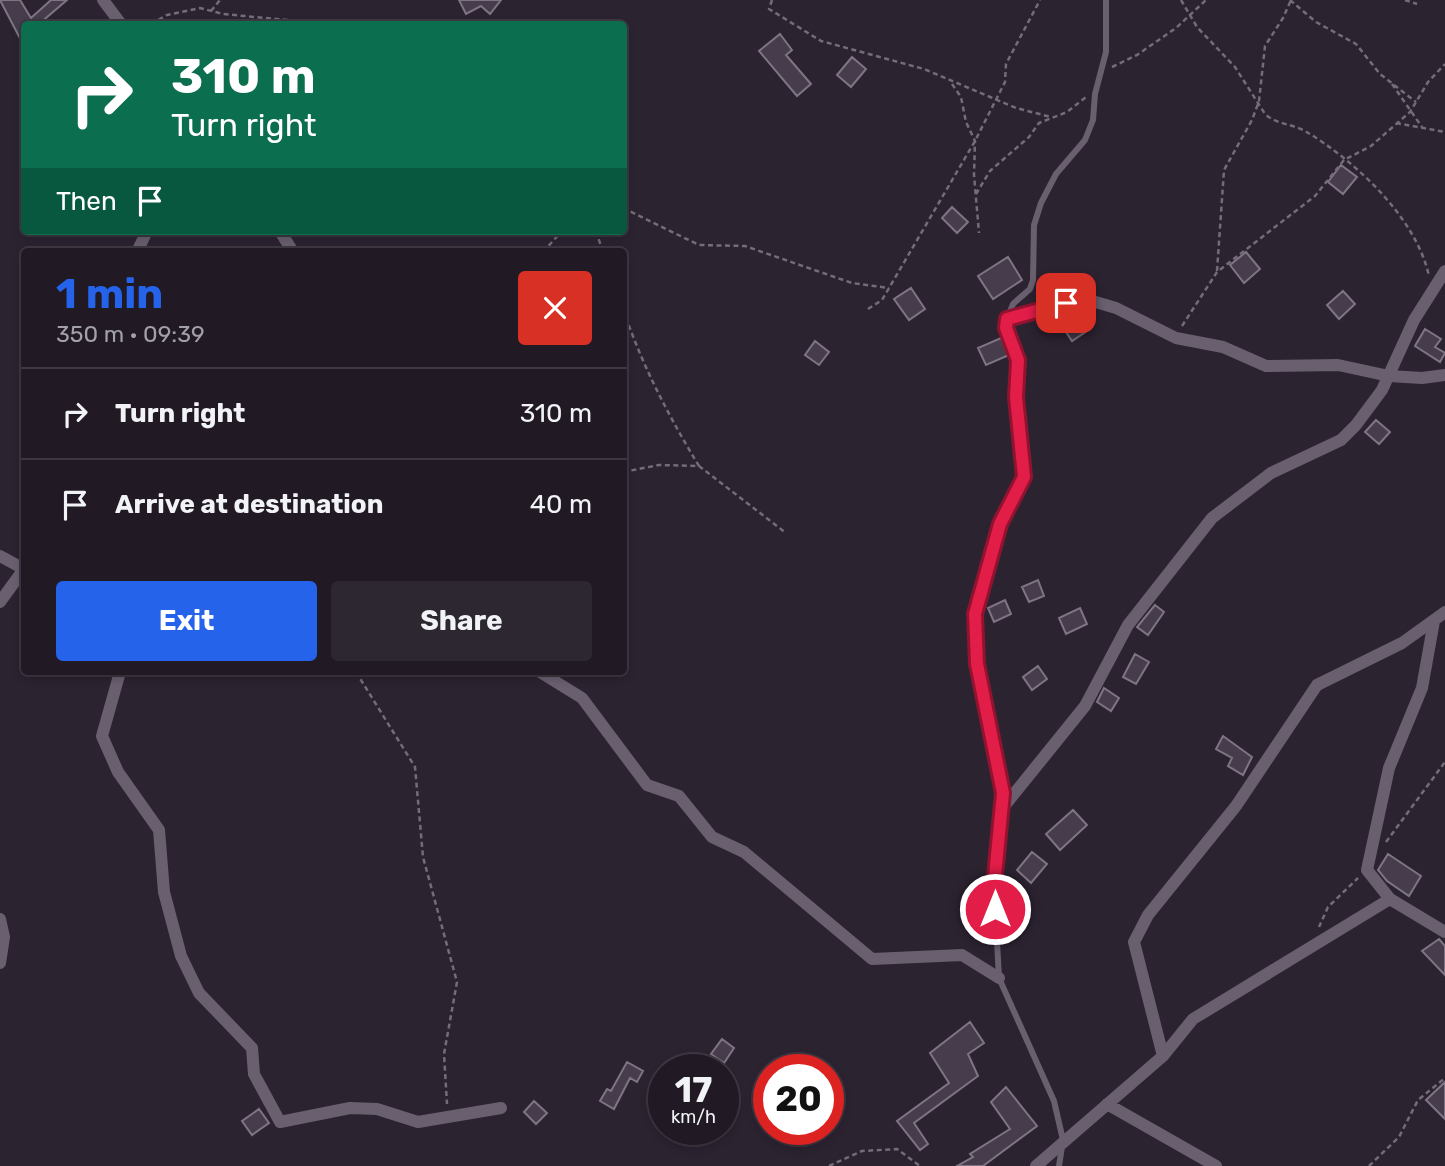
<!DOCTYPE html>
<meta charset="utf-8">
<style>
body{margin:0;font-family:Rubik,sans-serif;background:#2d2732;color:#f1f3f6;height:100vh;display:flex;flex-direction:column;font-size:26px;white-space:nowrap}
*{box-sizing:border-box;margin:0}
p{font-size:23px;color:#a2a1a7}
.icon{flex:none;width:38px;height:38px;fill:none;stroke:currentColor;stroke-width:2;stroke-linecap:round;stroke-linejoin:round}
.map{position:relative;flex:1;overflow:hidden}
.panel{position:absolute;left:21px;top:248px;width:606px;height:427px;display:flex;flex-direction:column;background:#211a25;border-radius:7px;box-shadow:0 4px 10px #0003,0 0 0 2px #3e3842}
.panel>*{flex:none}
.hud{position:absolute;left:21px;top:21px;width:606px;height:214px;border-radius:7px;box-shadow:0 4px 10px #0003,0 0 0 2px #3e3842;background:#0b6e4f;color:#fff;overflow:hidden}
.speed{position:absolute;left:648px;top:1054px;display:flex;gap:14px;font-size:35px;font-weight:700;text-align:center}
.speed>*{display:grid;place-content:center;width:91px;height:91px;border-radius:50%;background:#211a25;box-shadow:0 4px 10px #0003,0 0 0 2px #3e3842;line-height:1}
.speed small{font-size:18px;font-weight:400}
.speed .limit{border:10px solid #d22;background:#fff;color:#111}
.pin{position:absolute;display:grid;place-items:center;width:60px;height:60px;color:#fff;margin:-30px;border-radius:14px;box-shadow:0 4px 10px #0006}
.me{position:absolute;width:77px;margin:-38px;rotate:0deg;stroke-linejoin:round;filter:drop-shadow(0 0 5px #0008)}
.turn{display:flex;align-items:center;gap:24px;height:147px;padding:0 35px;font-size:32px}
.turn .icon{width:91px;height:91px;stroke-width:2.5}
.turn b{display:block;font-size:49px;line-height:60px}
.then{display:flex;align-items:center;height:66px;padding:0 35px;background:#0003;gap:14px;font-size:26px}
.round{display:grid;place-items:center;flex:none;width:74px;height:74px;border-radius:7px;background:#2d2732}
.overview{display:flex;align-items:center;justify-content:space-between;height:119px;padding:0 35px}
h1{font-size:42px;font-weight:700;line-height:52px;color:#2563eb}
.cta{display:flex;gap:14px;margin-top:auto;padding:14px 35px}
.cta a{flex:1;height:80px;border-radius:7px;background:#2563eb;color:#fff;font-size:28px;font-weight:700;line-height:80px;text-align:center}
.cta a+a{background:#2d2732;color:#f1f3f6}
ul{padding:0;list-style:none}
li{display:flex;align-items:center;gap:21px;height:91px;padding:0 35px;border-top:2px solid #3e3842}
li div{flex:1}
li b{display:block;font-size:26px}
li em{font-style:normal}
.map>svg:first-child{display:block}
</style>
<div class="map">
<svg width="1445" height="1166" viewBox="0 0 1445 1166">
<rect width="100%" height="100%" fill="#2c2331"/>
<path fill="#463c4b" stroke="#7f7484" stroke-width="2" d="M0 0H20L31 18 51 0H67L39 24H24V46Z
M459 0H501L490 14 481 6 466 14Z
M780 34 792 50 786 55 811 84 797 96 759 51Z
M852 57 866 69 851 87 837 75Z
M1341 165 1357 177 1343 194 1328 182Z
M952 207 968 222 957 233 942 218Z
M1246 252 1260 269 1244 283 1230 265Z
M1008 257 1022 280 993 299 978 276Z
M911 288 925 309 909 320 894 299Z
M1343 291 1355 304 1339 319 1327 305Z
M1082 317 1090 329 1072 341 1064 329Z
M1425 329 1441 339 1435 347 1445 353 1440 362 1415 346Z
M1001 338 1009 355 986 365 978 348Z
M815 341 829 352 819 365 805 355Z
M1376 420 1390 432 1379 444 1365 432Z
M1038 580 1044 596 1029 602 1022 587Z
M1005 600 1011 614 994 622 988 608Z
M1155 605 1164 612 1148 635 1137 627Z
M1080 608 1087 624 1066 634 1059 618Z
M1135 654 1149 662 1136 684 1123 677Z
M1038 666 1047 679 1032 690 1023 677Z
M1104 688 1119 698 1111 711 1097 702Z
M1223 736 1252 757 1243 775 1228 766 1232 758 1216 749Z
M1073 810 1087 825 1060 850 1046 834Z
M1032 852 1047 864 1031 883 1017 870Z
M1388 854 1421 876 1409 896 1387 881 1378 870Z
M984 905 991 930 975 934 968 910Z
M1439 939 1445 946V975L1422 951Z
M970 1022 984 1043 968 1054 978 1076 914 1123 928 1144 920 1150 897 1121 949 1083 930 1053Z
M722 1039 734 1048 724 1063 711 1054Z
M627 1062 643 1071 637 1082 630 1078 614 1109 600 1101 607 1089 611 1091Z
M1445 1082V1119L1426 1100Z
M1006 1087 1037 1126 983 1166H957L973 1157 970 1154 1010 1129 991 1102Z
M534 1101 547 1113 536 1124 524 1112Z
M259 1109 269 1123 252 1135 242 1121Z"/>
<g fill="none" stroke-linecap="round" stroke-linejoin="round">
<path stroke="#746c78" stroke-width="2.5" stroke-dasharray="5 3.5" stroke-linecap="butt" d="M772 0 769 9 821 41 924 69 1016 108 1051 117
M1181 0 1197 27 1235 67 1265 114C1276 124 1292 124 1305 131 1354 160 1416 217 1429 276
M1290 0 1316 22 1356 44 1380 74 1416 102
M1405 0 1417 4
M211 11 220 0
M151 24 167 15 200 8 223 14 330 24
M1112 67 1137 55 1176 28 1206 0
M952 84 961 97 966 122 975 141 974 175 979 233
M1392 84 1422 127
M1396 123 1445 132
M976 194 990 171 1029 137 1039 123 1067 112 1086 97
M623 208 699 245 745 246 852 283 889 288
M596 231 603 252
M543 252 562 231
M1217 271 1224 170 1252 120 1259 101 1265 46 1283 18 1291 0
M623 309C642 365 668 415 699 466
M868 309 882 300 975 141 1005 82 1006 64 1040 0
M1182 326 1217 272 1315 196 1344 160 1371 146 1410 112 1428 82 1445 64
M623 472 659 465 699 466 786 533
M356 672 415 767 423 857 457 982 444 1054 447 1104
M1386 842 1445 762
M1319 927 1328 907 1358 878
M829 1166 862 1151 897 1149 920 1166
M1369 1166 1399 1137 1418 1100 1445 1078"/>
<path stroke="#6a5f6f" stroke-width="6" d="M1059 1166 1063 1140 1054 1101 999 978 994 886 1003 793 977 664 975 614 1000 524 1024 477 1016 397 1018 361 1006 328 1007 319 1013 304 1030 289 1033 280 1034 225 1041 203 1056 174 1085 140 1093 120 1095 94 1106 52V0"/>
<path stroke="#6a5f6f" stroke-width="12" d="M103 0 121 24
M280 231 293 252
M137 252 147 231
M1007 319 1082 298 1116 308 1176 338 1223 347 1266 366 1338 365 1389 376 1422 378 1445 375
M0 556 24 569
M0 602 24 569
M120 672 102 736 118 772 159 830 164 892 181 956 199 993 252 1048 254 1074 280 1122 350 1108 377 1109 418 1122 501 1108
M540 672 582 698 647 785 679 796 712 837 744 852 872 959 962 955 999 978
M1001 810 1085 706 1128 625 1212 518 1271 473 1341 440 1356 425 1382 390 1414 320 1445 271
M1390 899 1445 932
M0 919 4 937 0 963
M1163 1056 1193 1019 1390 899 1367 870 1389 768 1422 688 1434 621
M1107 1104 1216 1166
M1036 1166 1163 1056 1134 942 1148 915 1236 806 1317 685 1402 643 1445 612"/>
</g>
<g fill="none" stroke-linecap="round" stroke-linejoin="round">
<defs>
<path id="route" d="M995 909 994 886 1003 793 977 664 975 614 1000 524 1024 477 1016 397 1018 360 1006 328 1007 319 1066 303"/>
</defs>
<use href="#route" stroke="#92132f" stroke-width="18"/>
<use href="#route" stroke="#e11d48" stroke-width="12"/>
</g>
</svg>
<div class="speed"><div>17<small>km/h</small></div><div class="limit">20</div></div>
<div class="pin" style="left:1066px;top:303px;background:#d93025"><svg class="icon" aria-label="arrive" viewBox="0 0 24 24"><path d="M6 21V4h12l-3 4 3 4H6"/></svg></div>
<svg class="me" style="left:995px;top:909px" viewBox="-20 -20 40 40"><circle r="17" fill="#e11d48" stroke="#fff" stroke-width="3"/><path d="M0-11L8 9 0 5-8 9z" fill="#fff"/></svg>
<div class="hud">
<div class="turn"><svg class="icon" aria-label="right" viewBox="0 0 24 24"><path d="M7 20v-9h11M14 6l5 5-5 5"/></svg><div><b>310 m</b>Turn right</div></div>
<div class="then">Then<svg class="icon" aria-label="arrive" viewBox="0 0 24 24"><path d="M6 21V4h12l-3 4 3 4H6"/></svg></div>
</div>
<section class="panel">
<div class="overview"><div><h1>1 min</h1><p>350 m · 09:39</p></div><a class="round" style="background:#d93025;color:#fff"><svg class="icon" aria-label="close" viewBox="0 0 24 24"><path d="M6 6l12 12M18 6L6 18"/></svg></a></div>
<ul>
<li><svg class="icon" aria-label="right" viewBox="0 0 24 24"><path d="M7 20v-9h11M14 6l5 5-5 5"/></svg><div><b>Turn right</b></div><em>310 m</em></li>
<li><svg class="icon" aria-label="arrive" viewBox="0 0 24 24"><path d="M6 21V4h12l-3 4 3 4H6"/></svg><div><b>Arrive at destination</b></div><em>40 m</em></li>
</ul>
<div class="cta"><a>Exit</a><a>Share</a></div>
</section>
</div>
